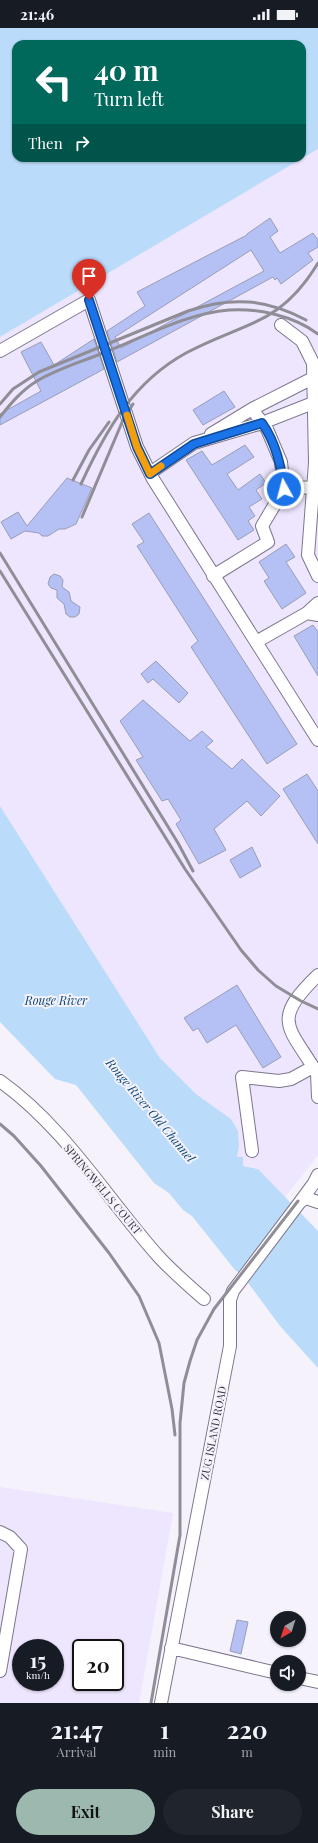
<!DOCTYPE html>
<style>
body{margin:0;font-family:"Playfair Display",serif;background:#20242c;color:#f1f3f6;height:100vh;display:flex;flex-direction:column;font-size:15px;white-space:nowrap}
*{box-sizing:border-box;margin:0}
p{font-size:13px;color:#9ea1a6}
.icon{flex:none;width:22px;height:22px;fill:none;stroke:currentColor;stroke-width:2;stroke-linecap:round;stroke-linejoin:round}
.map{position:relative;height:1675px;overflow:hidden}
.side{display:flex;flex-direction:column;background:#171b24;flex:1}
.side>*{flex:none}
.banner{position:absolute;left:12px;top:12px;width:294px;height:122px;border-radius:12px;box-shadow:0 1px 3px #0004;background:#00695c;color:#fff;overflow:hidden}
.needle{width:26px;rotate:219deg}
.controls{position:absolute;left:270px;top:1583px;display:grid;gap:8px}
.controls a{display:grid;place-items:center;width:36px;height:36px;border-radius:50%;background:#171b24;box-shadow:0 1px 3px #0004;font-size:20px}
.speed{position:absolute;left:12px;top:1611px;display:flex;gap:8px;font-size:20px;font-weight:700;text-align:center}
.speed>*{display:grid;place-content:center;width:52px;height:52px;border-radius:50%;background:#171b24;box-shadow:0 1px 3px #0004;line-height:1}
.speed small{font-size:10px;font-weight:400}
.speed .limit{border:2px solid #111;border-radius:6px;background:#fff;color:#111}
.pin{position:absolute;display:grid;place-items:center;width:34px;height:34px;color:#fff;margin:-41px -17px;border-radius:50% 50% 50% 0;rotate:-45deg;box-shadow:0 0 4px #0007}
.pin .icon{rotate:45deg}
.me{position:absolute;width:44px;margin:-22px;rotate:353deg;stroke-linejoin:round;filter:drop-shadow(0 0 3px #0008)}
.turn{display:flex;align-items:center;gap:14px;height:84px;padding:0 16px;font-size:18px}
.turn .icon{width:52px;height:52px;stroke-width:2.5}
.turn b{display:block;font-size:28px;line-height:34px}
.then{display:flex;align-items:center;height:38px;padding:0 16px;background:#0003;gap:8px;font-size:15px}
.eta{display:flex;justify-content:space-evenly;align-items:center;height:68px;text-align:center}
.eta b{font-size:24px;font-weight:700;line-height:28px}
.primary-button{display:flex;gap:8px;margin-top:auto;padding:8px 16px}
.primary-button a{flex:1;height:46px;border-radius:24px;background:#9cb8af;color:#111;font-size:16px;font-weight:700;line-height:46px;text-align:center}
.primary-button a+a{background:#20242c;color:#f1f3f6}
.status{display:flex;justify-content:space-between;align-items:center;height:28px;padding:0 20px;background:#171b24;direction:ltr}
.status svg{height:11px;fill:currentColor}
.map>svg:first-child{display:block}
</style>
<div class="status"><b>21:46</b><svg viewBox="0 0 49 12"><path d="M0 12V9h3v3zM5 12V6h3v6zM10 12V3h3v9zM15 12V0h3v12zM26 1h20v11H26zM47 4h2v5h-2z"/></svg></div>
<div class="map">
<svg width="318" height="1675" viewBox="0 0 318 1675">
<rect width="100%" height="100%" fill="#f5f2fb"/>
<path fill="#eee5fe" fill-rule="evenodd" d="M318 121V1127L285 1169 257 1140 243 1138 237 1129 239 1118 238 1103 231 1091 196 1066 160 1030 0 778V309Z
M0 1459 173 1485 139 1675H0ZM21 1620H55V1654H21ZM81 1620H115V1654H81Z"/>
<path fill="#badbfa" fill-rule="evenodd" d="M0 0H318V121L0 309ZM16 16H302V130H16Z
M0 778 160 1030 196 1066 231 1091 238 1103 239 1118 237 1129H243V1138L258 1141 318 1203V1340L280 1298 243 1248 235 1242 192 1188 183 1182 169 1165 154 1155 76 1057 55 1051 0 994Z"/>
<path fill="#b5c0f4" stroke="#989eb4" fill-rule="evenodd" d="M270 190 278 203 270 209 280 225 313 205 318 212V219L308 225 313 232 281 256 277 250 275 252 273 249 117 334 107 303 145 278 137 264 247 207V206ZM251 222 264 243 121 320 115 309Z
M94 311 104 341 0 397V386L41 363 21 324 41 314 54 337Z
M224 363 235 379 203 397 193 382Z
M245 417 254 429 227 446 238 462 260 446 266 455 256 462 262 471 249 479 255 488 248 493 254 502 238 512 186 432 202 423 212 437Z
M67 450 92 460 76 496 65 501H59L48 508H42L39 505 25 503 11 511 1 494 18 484 27 498Z
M149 485 297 716 267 736 191 619 198 613 137 518 144 514 132 496Z
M286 516 295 529 286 534 306 565 282 581 264 553 269 550 259 534Z
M54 546 60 548 63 552 62 559 69 564 71 573 80 579 79 586 75 589H70L66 586 64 576 57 570V562L51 560 48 556 50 549Z
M313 597 318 604V648L294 608Z
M156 633 188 665 179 675 153 651 148 655 141 646Z
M143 672 190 713 202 703 213 713 206 719 232 741 242 731 280 768 261 788 247 773 214 801 226 822 199 836 176 796 181 792 168 771 162 773 136 732 143 729 120 693Z
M307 746 318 763V816L283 761Z
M252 819 261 838 240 850 230 832Z
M237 957 281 1029 263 1040 236 997 207 1015 198 1000 193 1003 184 990Z
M237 1592 248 1594 241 1626 230 1623Z"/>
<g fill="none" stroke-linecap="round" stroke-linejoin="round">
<defs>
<path id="minor" d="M281 297 302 313 313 335 315 435 308 527 318 548
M0 323 89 272 137 419 153 451 318 712
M211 406 252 381
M150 445 194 415 262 395 318 373
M284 461 281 434 267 401 252 381 313 350
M213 548 268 514 262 498 284 461 313 459
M307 585 318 575
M256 614 307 585 318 587
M318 947C269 994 290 999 318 1047
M317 1045 318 1069
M0 1053C65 1099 107 1171 159 1229 173 1244 189 1258 204 1271
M252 1123 242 1049 279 1053 291 1051 313 1039
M300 1174 314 1155 318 1147
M0 1504 10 1509 21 1521 0 1643
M171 1620 277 1645
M299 1650 318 1654
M161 1675 230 1318V1272L233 1263 300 1174 306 1170 318 1174"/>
</defs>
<use href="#minor" stroke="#7e768c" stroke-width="14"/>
<use href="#minor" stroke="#fff" stroke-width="12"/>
<path stroke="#908d96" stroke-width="3" d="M0 376 13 361 39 344 188 283C232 268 266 271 306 292
M0 389C11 375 22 362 37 353 57 341 81 334 103 325 142 310 187 285 229 282 258 280 294 288 318 306
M73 452 89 422 109 394
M81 456C106 402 133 354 186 325 244 294 280 298 318 235
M82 489 123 392 133 376
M0 525 178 815 193 843
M0 543 185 841 241 922 258 942 276 958 301 973 318 981
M0 1096 14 1108 41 1138 109 1225 139 1268 159 1315 172 1381 175 1407
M151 1675 180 1507V1395L184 1355 190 1333 197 1312 214 1281 298 1173"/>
</g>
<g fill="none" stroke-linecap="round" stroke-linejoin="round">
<defs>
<path id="route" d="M89 272 137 419 150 446 194 416 262 395C276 415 281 438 284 461"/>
</defs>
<use href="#route" stroke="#114b97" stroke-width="10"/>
<use href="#route" stroke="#1a73e8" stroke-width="7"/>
<path stroke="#f59e0b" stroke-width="7" d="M127 387 137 419 150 446 161 438"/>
</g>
<g text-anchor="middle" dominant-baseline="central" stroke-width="4" stroke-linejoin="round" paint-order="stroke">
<g font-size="11" fill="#35323b" stroke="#f5f2fb">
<text transform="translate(103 1161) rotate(50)">SPRINGWELLS COURT</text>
<text transform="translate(213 1405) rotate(-79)">ZUG ISLAND ROAD</text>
</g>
<g font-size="12" font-style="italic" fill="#0a4776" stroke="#f5f2fb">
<text x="56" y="972">Rouge River</text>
<text transform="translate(151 1082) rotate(50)">Rouge River Old Channel</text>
</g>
</g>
</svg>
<div class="controls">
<a><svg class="needle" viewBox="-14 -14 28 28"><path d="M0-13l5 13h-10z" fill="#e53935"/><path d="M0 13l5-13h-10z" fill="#9ea1a6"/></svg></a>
<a><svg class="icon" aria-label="sound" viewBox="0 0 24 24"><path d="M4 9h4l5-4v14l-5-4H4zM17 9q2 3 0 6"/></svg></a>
</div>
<div class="speed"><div>15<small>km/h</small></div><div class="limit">20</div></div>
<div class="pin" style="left:89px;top:272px;background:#d93025"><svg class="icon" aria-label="arrive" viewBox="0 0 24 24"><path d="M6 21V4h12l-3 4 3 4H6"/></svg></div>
<svg class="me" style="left:284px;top:461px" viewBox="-20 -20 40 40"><circle r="17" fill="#1a73e8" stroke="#fff" stroke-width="3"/><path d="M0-11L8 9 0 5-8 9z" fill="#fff"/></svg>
<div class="banner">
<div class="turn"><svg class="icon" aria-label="left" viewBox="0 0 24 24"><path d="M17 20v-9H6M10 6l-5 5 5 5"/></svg><div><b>40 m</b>Turn left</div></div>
<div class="then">Then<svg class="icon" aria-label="right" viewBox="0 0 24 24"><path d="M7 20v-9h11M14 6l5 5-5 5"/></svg></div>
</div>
</div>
<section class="side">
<div class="eta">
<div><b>21:47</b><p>Arrival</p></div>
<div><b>1</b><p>min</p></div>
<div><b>220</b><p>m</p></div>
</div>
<div class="primary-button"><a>Exit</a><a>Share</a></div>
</section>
